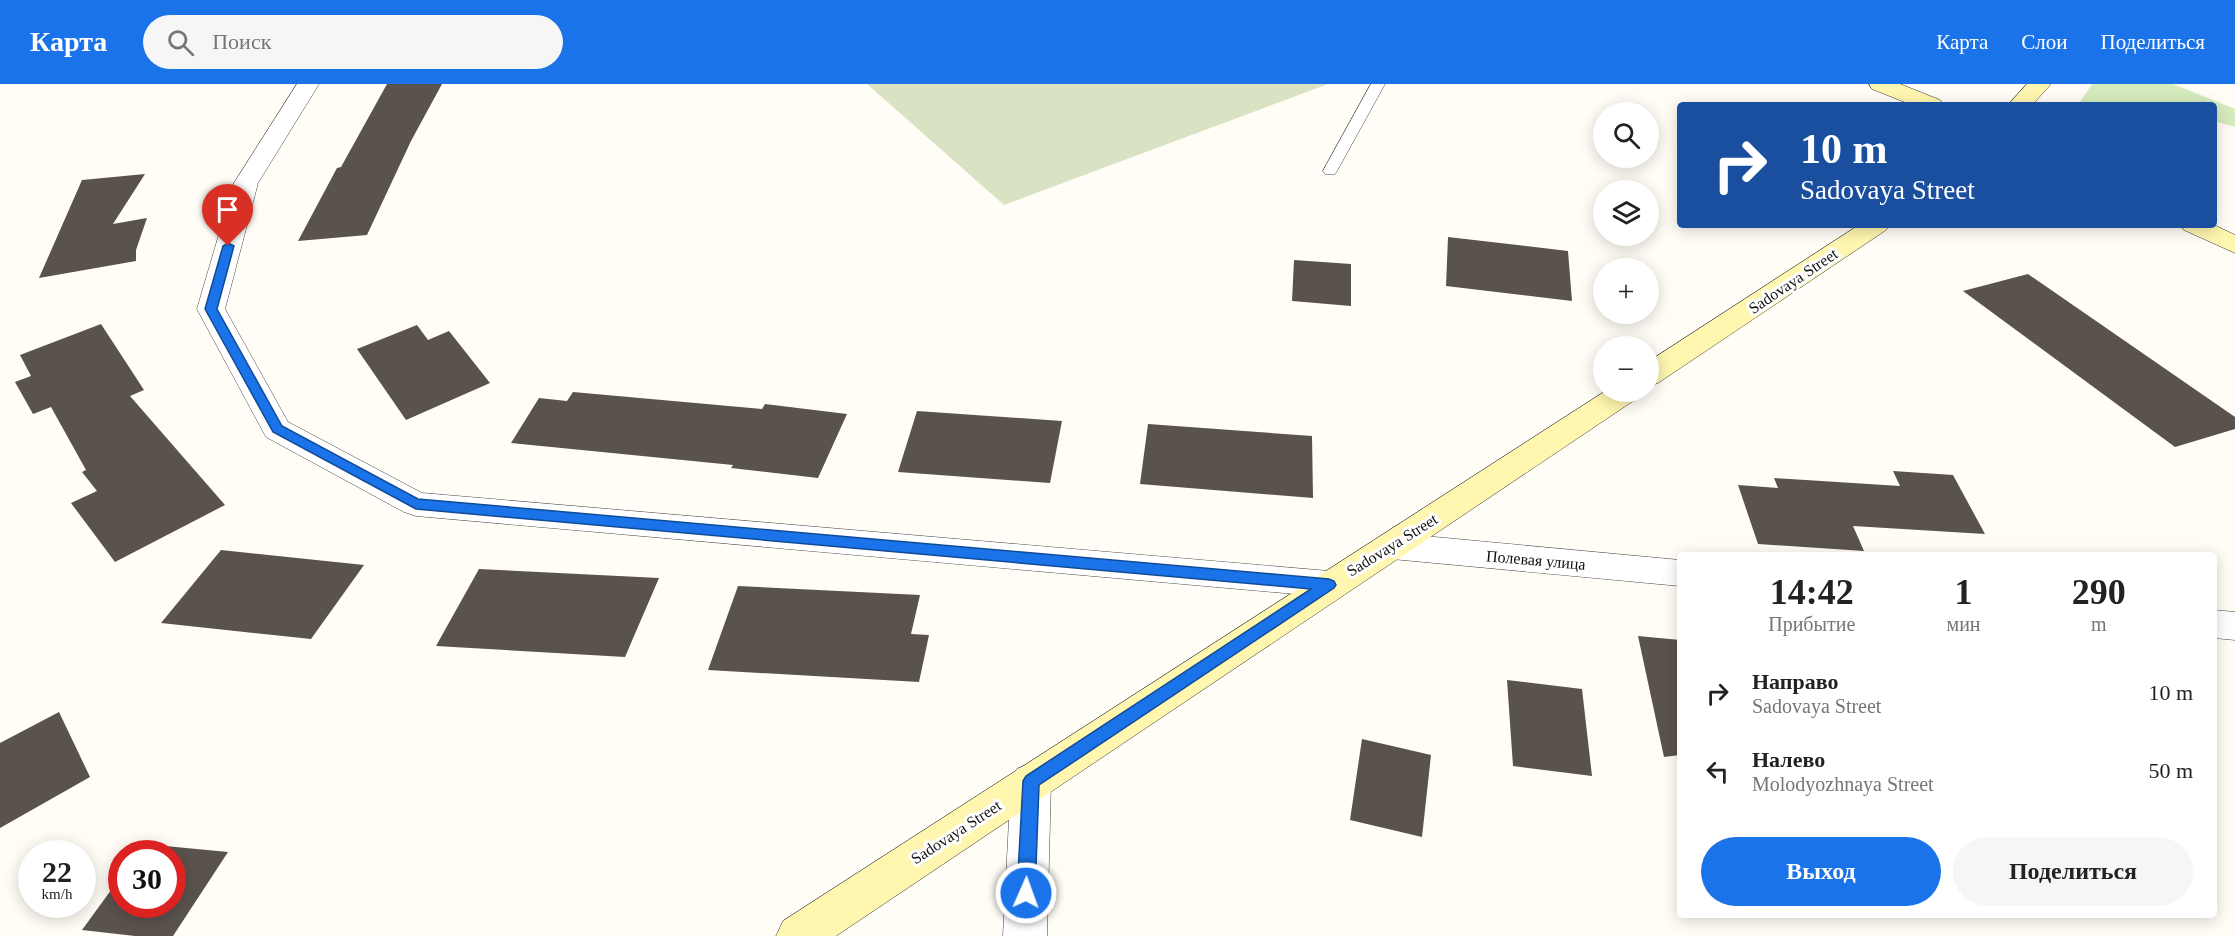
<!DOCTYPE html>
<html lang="ru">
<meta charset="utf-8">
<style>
body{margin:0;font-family:"Times New Roman",serif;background:#f6f6f6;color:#222;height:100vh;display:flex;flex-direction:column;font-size:22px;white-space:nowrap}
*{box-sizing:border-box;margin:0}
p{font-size:20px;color:#767676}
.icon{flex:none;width:33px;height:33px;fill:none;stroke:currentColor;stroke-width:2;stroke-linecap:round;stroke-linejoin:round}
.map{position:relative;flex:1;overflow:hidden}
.panel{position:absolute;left:1677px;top:468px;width:540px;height:366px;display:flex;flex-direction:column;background:#fff;border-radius:6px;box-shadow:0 3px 15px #0003}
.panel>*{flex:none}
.guide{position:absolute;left:1677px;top:18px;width:540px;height:126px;border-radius:6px;box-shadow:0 3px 15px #0003;background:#1a4fa0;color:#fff;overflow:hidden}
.buttons{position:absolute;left:1593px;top:18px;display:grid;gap:12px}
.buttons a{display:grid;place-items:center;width:66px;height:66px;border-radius:50%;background:#fff;box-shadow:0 3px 15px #0003;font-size:30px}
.speed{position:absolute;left:18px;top:756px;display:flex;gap:12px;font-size:30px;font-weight:700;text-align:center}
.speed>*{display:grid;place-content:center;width:78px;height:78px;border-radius:50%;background:#fff;box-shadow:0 3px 15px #0003;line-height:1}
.speed small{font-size:15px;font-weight:400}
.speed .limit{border:9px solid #d22;background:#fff;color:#111}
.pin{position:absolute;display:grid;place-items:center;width:51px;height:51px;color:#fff;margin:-62px -26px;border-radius:50% 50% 50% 0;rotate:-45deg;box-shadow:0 0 6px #0007}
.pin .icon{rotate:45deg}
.me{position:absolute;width:66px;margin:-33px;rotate:2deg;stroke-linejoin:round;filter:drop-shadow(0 0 4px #0008)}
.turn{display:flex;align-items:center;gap:21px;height:126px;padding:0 24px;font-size:27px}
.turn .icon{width:78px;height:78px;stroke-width:2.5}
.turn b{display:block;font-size:42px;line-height:51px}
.eta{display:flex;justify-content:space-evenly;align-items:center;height:102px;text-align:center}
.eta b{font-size:36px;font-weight:600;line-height:42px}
.primary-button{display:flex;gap:12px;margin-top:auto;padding:12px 24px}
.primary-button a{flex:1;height:69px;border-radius:36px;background:#1a73e8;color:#fff;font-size:24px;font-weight:600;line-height:69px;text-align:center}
.primary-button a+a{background:#f6f6f6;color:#222}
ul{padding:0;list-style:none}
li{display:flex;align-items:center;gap:18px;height:78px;padding:0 24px}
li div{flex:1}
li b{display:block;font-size:22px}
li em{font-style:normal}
header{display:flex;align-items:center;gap:36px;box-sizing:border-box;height:84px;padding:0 30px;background:#1a73e8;color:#fff}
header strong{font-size:28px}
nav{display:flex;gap:33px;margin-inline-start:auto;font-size:21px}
.search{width:420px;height:54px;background:#f6f6f6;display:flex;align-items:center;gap:15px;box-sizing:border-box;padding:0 21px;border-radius:33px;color:#767676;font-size:22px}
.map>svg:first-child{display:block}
</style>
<header>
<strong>Карта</strong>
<div class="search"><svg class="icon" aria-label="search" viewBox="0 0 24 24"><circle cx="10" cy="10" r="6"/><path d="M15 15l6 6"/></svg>Поиск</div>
<nav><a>Карта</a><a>Слои</a><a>Поделиться</a></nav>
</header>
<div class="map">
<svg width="2235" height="852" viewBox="0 0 2235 852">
<rect width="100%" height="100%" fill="#fffdf5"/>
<path fill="#d5ebbd" d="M2092 0H2173L2235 25V43L2214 37V21H2078Z"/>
<path fill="#d9e3c4" d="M867 0H1328L1004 121Z"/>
<path fill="#5a524d" d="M387 0H442L411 57 367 151 298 157 337 84 341 83Z
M145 90 113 140 147 134 136 166V177L39 194 82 96Z
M1448 153 1568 167 1572 217 1446 202Z
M1294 176 1351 180V222L1292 217Z
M2028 190 2235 333V345L2175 363 1963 207Z
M101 240 144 306 130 312 225 421 115 478 71 419 97 407 82 388 86 386 51 323 33 330 15 298 31 292 20 271Z
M417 241 428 256 449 247 490 299 406 336 357 265Z
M573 308 762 325 765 320 847 330 818 394 731 384 733 381 511 359 539 314 567 317Z
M917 327 1062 337 1050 399 898 388Z
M1148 340 1312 352 1313 414 1140 400Z
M1893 387 1953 391 1985 450 1853 442 1864 467 1758 460 1738 401 1778 404 1774 394 1900 402Z
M221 466 364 481 311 555 161 539Z
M479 485 659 494 625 573 436 562Z
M738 502 920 511 911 550 929 551 919 598 708 586Z
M1638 552 1680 556V671L1664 673Z
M1507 596 1582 605 1592 692 1513 682Z
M59 628 90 693 0 744V659Z
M1362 655 1431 671 1422 753 1350 736Z
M144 760 228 768 173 852H135L82 846 122 791V820H172V770H137Z"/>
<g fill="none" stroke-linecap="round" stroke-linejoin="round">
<defs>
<path id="lane" d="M1371 0H1385L1337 87 1335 90H1325L1323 87Z"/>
<path id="street" d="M297 0H319L258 99 225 225 288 338 422 409 1329 487 1341 490 1346 500 1341 510 1329 513 416 432 404 428 266 353 197 225 234 99Z
M1392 449 1680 476V502L1392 475 1380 471 1375 462 1380 453Z
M2214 526 2235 528V556L2214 554Z
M1031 679 1045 685 1051 697 1047 852H1003L1011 697 1017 685Z"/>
<path id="secondary" d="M1869 0H1900L1940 16 1943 21H1912L1872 5Z
M2027 0H2051L2032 21H2008Z
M1859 141H1890L1886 146 1658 299 1648 302V278Z
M2180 141H2214L2235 151V169L2184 146Z
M1604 308H1640L1636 315 836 852H776L783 837Z"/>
</defs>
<use href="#lane" stroke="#444" stroke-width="1"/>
<use href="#street" stroke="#444" stroke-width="1"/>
<use href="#secondary" stroke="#333" stroke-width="1"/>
<use href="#lane" fill="#fff" fill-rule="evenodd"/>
<use href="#street" fill="#fff" fill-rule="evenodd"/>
<use href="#secondary" fill="#fff6b0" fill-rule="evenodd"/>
</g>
<path fill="#1a73e8" stroke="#114b97" stroke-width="1.5" d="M228 159 234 162 217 225 282 342 418 415 1329 495 1334 497 1336 501 1334 504 1039 701 1035 809 1032 815 1026 817 1020 815 1017 809 1023 697 1026 692 1311 505 416 425 273 348 205 225 223 162Z"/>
<g text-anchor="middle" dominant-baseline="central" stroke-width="6" stroke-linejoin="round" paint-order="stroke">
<g font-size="16" fill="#111" stroke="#fff">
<text transform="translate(1793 197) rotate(-34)">Sadovaya Street</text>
<text transform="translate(1392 461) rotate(-32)">Sadovaya Street</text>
<text transform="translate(1536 476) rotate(5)">Полевая улица</text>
<text transform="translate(956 748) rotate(-33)">Sadovaya Street</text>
</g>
</g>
</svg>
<div class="buttons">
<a><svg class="icon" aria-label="search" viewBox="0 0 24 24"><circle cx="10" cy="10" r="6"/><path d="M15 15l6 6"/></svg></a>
<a><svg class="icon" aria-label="layers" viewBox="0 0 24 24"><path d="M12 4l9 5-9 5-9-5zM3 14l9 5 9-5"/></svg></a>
<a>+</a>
<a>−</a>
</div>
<div class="speed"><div>22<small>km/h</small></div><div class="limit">30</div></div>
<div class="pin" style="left:228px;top:162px;background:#d93025"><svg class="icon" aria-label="arrive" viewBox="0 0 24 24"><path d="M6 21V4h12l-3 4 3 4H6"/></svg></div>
<svg class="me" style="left:1026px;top:809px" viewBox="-20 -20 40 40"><circle r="17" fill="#1a73e8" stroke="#fff" stroke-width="3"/><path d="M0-11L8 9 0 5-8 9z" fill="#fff"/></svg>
<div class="guide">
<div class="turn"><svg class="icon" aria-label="right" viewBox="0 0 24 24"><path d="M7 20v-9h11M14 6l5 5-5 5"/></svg><div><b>10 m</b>Sadovaya Street</div></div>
</div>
<section class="panel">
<div class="eta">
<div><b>14:42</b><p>Прибытие</p></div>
<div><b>1</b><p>мин</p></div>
<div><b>290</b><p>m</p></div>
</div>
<ul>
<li><svg class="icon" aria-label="right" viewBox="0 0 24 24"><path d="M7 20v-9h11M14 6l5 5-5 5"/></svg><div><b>Направо</b><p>Sadovaya Street</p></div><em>10 m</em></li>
<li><svg class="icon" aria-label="left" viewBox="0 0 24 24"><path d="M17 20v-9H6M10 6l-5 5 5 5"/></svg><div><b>Налево</b><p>Molodyozhnaya Street</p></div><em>50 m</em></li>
</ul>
<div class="primary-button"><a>Выход</a><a>Поделиться</a></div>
</section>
</div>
